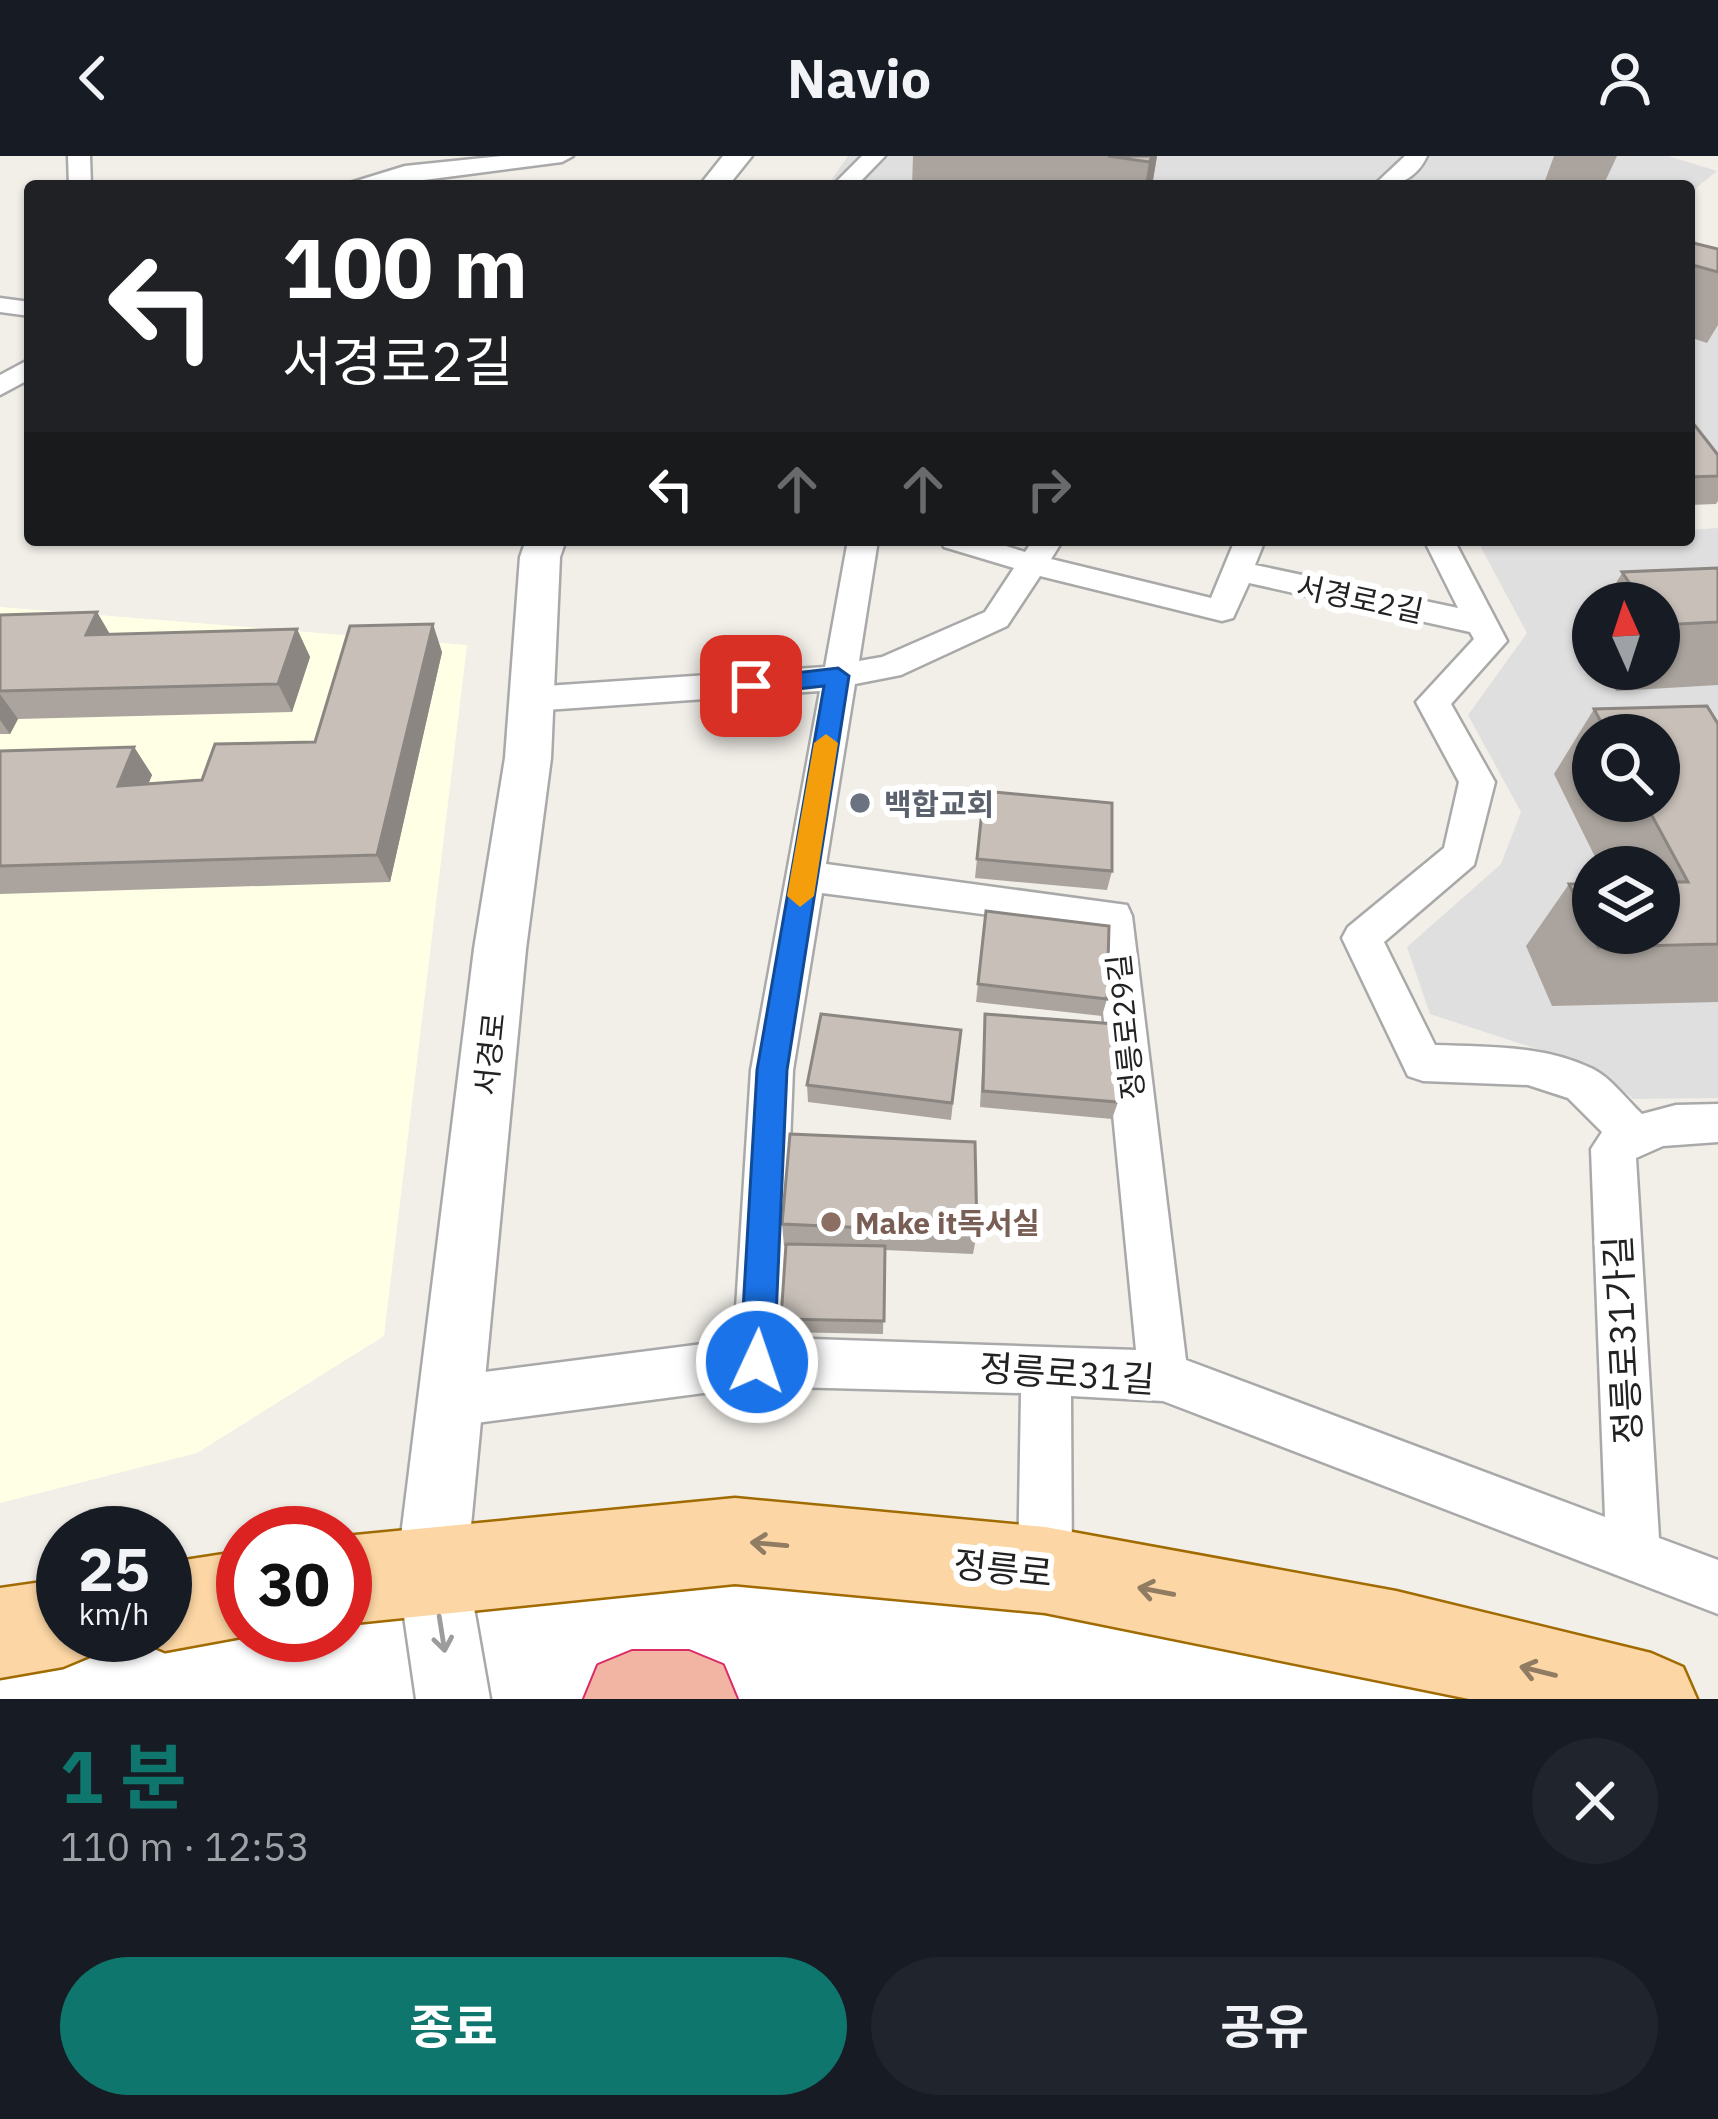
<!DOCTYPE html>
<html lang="ko">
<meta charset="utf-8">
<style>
body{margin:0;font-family:"IBM Plex Sans","Noto Sans KR",sans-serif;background:#20242c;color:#f1f3f6;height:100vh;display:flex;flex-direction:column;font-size:45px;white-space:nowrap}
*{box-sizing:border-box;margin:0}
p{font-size:39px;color:#9ea1a6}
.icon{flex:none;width:66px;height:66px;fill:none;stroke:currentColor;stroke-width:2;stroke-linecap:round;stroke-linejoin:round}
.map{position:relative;height:1543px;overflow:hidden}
.sheet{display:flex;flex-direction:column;background:#171b24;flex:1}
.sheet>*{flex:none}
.top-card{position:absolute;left:24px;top:24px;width:1671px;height:366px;border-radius:12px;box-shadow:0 3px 9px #0004;background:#202124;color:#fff;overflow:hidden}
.needle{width:78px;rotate:357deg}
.controls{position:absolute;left:1572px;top:426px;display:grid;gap:24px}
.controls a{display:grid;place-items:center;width:108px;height:108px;border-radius:50%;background:#171b24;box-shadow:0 3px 9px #0004;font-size:60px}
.speed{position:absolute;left:36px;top:1350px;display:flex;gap:24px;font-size:60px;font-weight:700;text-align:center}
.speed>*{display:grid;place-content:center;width:156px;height:156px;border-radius:50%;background:#171b24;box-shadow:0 3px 9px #0004;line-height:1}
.speed small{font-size:30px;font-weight:400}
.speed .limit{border:18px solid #d22;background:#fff;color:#111}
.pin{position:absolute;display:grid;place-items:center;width:102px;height:102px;color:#fff;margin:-51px;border-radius:24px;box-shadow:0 6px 18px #0006}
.me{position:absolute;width:132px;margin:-66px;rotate:3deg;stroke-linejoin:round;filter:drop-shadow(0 0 9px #0008)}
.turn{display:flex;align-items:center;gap:42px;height:252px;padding:0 60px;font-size:54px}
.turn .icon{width:156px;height:156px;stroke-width:2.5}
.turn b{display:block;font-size:84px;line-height:102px}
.lanes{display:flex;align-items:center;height:114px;padding:0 60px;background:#0003;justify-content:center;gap:60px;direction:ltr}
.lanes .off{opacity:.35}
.round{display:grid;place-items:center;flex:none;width:126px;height:126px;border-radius:63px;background:#20242c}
.summary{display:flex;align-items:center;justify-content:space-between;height:204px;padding:0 60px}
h1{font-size:72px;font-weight:700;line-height:90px;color:#0f766e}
.action{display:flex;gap:24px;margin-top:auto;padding:24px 60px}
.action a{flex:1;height:138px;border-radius:72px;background:#0f766e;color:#fff;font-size:48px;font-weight:700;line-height:138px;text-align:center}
.action a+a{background:#20242c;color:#f1f3f6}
header{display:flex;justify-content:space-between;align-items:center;height:156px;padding:0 60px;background:#171b24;font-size:54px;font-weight:700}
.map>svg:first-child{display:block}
</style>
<header><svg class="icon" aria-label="back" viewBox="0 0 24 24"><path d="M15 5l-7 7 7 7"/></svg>Navio<svg class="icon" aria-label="person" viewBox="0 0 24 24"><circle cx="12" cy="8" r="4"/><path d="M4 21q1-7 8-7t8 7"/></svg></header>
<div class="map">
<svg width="1718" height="1543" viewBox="0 0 1718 1543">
<rect width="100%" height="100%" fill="#f2efe9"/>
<path fill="#e0dfdf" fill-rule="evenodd" d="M848 0H1668L1717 15 1696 32 1691 79 1718 111V322L1689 252V30H827Z
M1718 372V942L1633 943 1598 913 1430 858 1407 791 1501 708 1521 656 1468 559 1527 477 1477 384H1689V374ZM1593 447H1659V513H1593ZM1593 579H1659V645H1593ZM1593 711H1659V777H1593Z"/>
<path fill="#ffffe5" d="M0 451 467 489 384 1180 197 1297 0 1347Z"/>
<path fill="#fff" d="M846 1423 1646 1543H0V1515L243 1470V1479H345V1458L581 1432Z"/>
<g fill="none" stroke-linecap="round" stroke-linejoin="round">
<defs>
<path id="minor" d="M68 0H90L91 30H69Z
M502 0H573L562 6 378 30H340L405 10Z
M862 0H885L856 30H832Z
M1405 0H1427C1416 24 1397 30 1373 30Z
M0 142 30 146V160L0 156Z
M30 203V223L0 239V219Z
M848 384H878L859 505 882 501 985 456 1014 412 944 391 940 384H987L1025 396 1033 384H1063L1051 403 1211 442 1235 384H1265L1255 409 1458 452 1424 384H1454L1507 485 1451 548 1495 626 1474 709 1384 786 1435 889C1489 891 1544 889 1593 913 1611 922 1627 944 1642 958L1676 949 1718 948V986L1663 990 1636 1002 1659 1382 1718 1404V1458L1163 1245 1071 1240 1072 1414 1064 1433 1045 1441 1026 1433 1018 1414 1021 1237 757 1230 453 1270 435 1263 428 1245 435 1227 453 1220 734 1184 751 914 820 535 531 555 519 551 514 543 519 535 531 531 825 511ZM1040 420 1222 465 1233 462 1249 427 1470 476 1474 483 1416 546 1459 626 1444 692 1348 771 1342 782 1408 920 1423 925 1528 929 1568 942 1602 976 1591 993 1605 1361 1186 1204 1132 760 1127 749 826 708 855 528 901 519 1007 470ZM822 737 1095 773 1136 1194 782 1182 793 914Z"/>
<path id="tertiary" d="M723 0H752L728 30H699Z
M526 384H566L560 401 551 602 526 793 467 1412 490 1543H416L397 1412 474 793 505 602 520 401Z"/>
<path id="primary" d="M735 1342 1045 1371 1396 1435 1651 1497 1683 1511 1697 1543H1469L1045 1457 735 1428 345 1468V1380Z
M243 1395V1479H252L165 1495 134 1482 165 1479V1407Z
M63 1423V1479H102L94 1498 63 1511 0 1522V1432Z"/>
<path id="trunk" d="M632 1495H689L723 1509 737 1543H584L598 1509Z"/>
</defs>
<use href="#minor" stroke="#a9a9a9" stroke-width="5"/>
<use href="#tertiary" stroke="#a9a9a9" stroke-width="5"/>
<use href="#primary" stroke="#a06b00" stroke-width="5"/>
<use href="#trunk" stroke="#dc2a67" stroke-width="4"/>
<use href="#minor" fill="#fff" fill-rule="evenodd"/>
<use href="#tertiary" fill="#fff" fill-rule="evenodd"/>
<use href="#primary" fill="#fcd6a4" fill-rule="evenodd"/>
<use href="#trunk" fill="#f2b4a3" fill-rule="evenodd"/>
</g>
<path fill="#aba49e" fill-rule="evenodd" d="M913 0H1157L1152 30H912Z
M1554 0H1617L1603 30H1543Z
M1689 86 1718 93V169L1707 187 1689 181Z
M1689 262 1718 299V345L1716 348 1689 349Z
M1718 412V529L1616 535 1603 513H1659V447H1604L1622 417Z
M0 459 110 478 297 473 310 501 292 556 18 563 10 578H0Z
M1593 466V498L1584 483Z
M442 496 390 726 0 738V595L134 591 152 619 148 628 202 624 315 586Z
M1594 553 1718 568V846L1552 850 1526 790 1569 728 1659 777V711H1600L1554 618ZM1593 579H1659V645H1593Z
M984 635 1112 715 1107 734 975 722Z
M986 755 1107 843 1102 860 976 846Z
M985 858 1118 946 1112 963 980 951Z
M961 874 951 964 808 946 807 929Z
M782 1068 977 1077 973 1098 885 1094 883 1178 783 1176 781 1163 786 1090H784Z"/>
<path fill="#8b8681" d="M1153 0H1157L1152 30H1145L1149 6Z
M97 456 114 485 86 479Z
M433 468 442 496 390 726 377 699Z
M297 473 310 501 292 556 278 528Z
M0 538 18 563 10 578 0 564Z
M134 591 152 619 136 658 118 630Z"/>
<path fill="#c7bfb8" stroke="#8b8681" stroke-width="3" d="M1108 0H1153L1149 6Z
M1689 86 1718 93V116L1689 108Z
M1689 262 1718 299V320L1689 321Z
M1718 412V466L1659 469V447H1643L1622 416Z
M97 456 86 479 297 473 278 528 0 535V459Z
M433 468 377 699 0 710V595L134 591 118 630 202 624 215 588 315 586 350 470Z
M1707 550 1718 568V788L1598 791 1569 728H1593V777H1659V726H1688L1644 645H1659V579H1608L1594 553Z
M984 635 1112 647V715L977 703Z
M986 755 1109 770 1107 843 978 828Z
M821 858 961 874 952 947 807 929Z
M985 858 1115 868 1118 946 983 935Z
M790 978 975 986 977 1077 782 1068Z
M786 1088 885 1090 884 1165 781 1163Z"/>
<defs><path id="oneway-shaft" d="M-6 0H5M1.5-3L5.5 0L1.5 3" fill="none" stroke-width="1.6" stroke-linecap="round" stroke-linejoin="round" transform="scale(3)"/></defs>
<g stroke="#8f7c63">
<use href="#oneway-shaft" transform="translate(769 1388) rotate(-175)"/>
<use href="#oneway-shaft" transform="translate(1156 1435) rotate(-169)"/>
<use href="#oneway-shaft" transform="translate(1538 1515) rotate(-166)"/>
</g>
<use stroke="#9c9c9c" href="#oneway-shaft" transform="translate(442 1478) rotate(81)"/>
<path fill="#1a73e8" stroke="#114b97" stroke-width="3" d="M838 512 849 520 787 914 774 1206 769 1218 757 1223 745 1218 740 1206 757 914 824 530 751 538 739 530 751 522Z"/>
<path fill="#f59e0b" d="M826 578 838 587 814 740 800 751 787 740 814 587Z"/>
<circle fill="#6b7280" stroke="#fff" stroke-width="4.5" cx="860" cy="647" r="12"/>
<circle fill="#8d6e63" stroke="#fff" stroke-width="4.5" cx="831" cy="1066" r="12"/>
<g text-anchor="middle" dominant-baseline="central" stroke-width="12" stroke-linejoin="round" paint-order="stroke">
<g font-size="30" fill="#222" stroke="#fff">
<text transform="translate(1360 442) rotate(12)">서경로2길</text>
<text transform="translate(1125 871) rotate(-96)">정릉로29길</text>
<text transform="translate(489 898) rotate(-84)">서경로</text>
</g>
<g font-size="30" font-weight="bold" fill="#5b616d" stroke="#fff" text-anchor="start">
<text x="884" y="647">백합교회</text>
</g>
<g font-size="30" font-weight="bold" fill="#785e54" stroke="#fff" text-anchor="start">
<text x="855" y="1066">Make it독서실</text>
</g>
<g font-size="36" fill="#222" stroke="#fff">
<text transform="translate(1622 1184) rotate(-93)">정릉로31가길</text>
<text transform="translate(1067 1217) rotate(4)">정릉로31길</text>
<text transform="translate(1003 1412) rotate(6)">정릉로</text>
</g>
</g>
</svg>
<div class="controls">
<a><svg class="needle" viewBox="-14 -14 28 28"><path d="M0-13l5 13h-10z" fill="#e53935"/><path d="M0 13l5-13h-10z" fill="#9ea1a6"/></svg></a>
<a><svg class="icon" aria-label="search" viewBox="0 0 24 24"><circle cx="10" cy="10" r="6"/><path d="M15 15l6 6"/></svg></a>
<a><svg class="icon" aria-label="layers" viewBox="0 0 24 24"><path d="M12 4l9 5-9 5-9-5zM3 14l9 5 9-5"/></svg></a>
</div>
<div class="speed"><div>25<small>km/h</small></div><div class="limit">30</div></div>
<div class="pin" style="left:751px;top:530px;background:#d93025"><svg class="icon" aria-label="arrive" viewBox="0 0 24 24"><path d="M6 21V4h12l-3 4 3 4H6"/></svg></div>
<svg class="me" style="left:757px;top:1206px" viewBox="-20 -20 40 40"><circle r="17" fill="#1a73e8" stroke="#fff" stroke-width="3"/><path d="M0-11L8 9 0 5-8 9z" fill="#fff"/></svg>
<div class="top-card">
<div class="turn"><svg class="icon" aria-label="left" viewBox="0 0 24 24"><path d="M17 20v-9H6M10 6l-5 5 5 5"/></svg><div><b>100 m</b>서경로2길</div></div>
<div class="lanes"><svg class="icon" aria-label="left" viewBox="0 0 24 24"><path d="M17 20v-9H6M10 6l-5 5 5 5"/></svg><svg class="icon off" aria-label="ahead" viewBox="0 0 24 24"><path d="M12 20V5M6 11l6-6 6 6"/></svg><svg class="icon off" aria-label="ahead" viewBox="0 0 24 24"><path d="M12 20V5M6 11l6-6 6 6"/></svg><svg class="icon off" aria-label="right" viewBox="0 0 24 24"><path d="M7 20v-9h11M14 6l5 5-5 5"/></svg></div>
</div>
</div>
<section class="sheet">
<div class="summary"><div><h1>1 분</h1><p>110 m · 12:53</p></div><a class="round"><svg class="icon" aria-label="close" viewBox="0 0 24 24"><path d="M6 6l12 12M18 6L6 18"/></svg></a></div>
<div class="action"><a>종료</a><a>공유</a></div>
</section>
